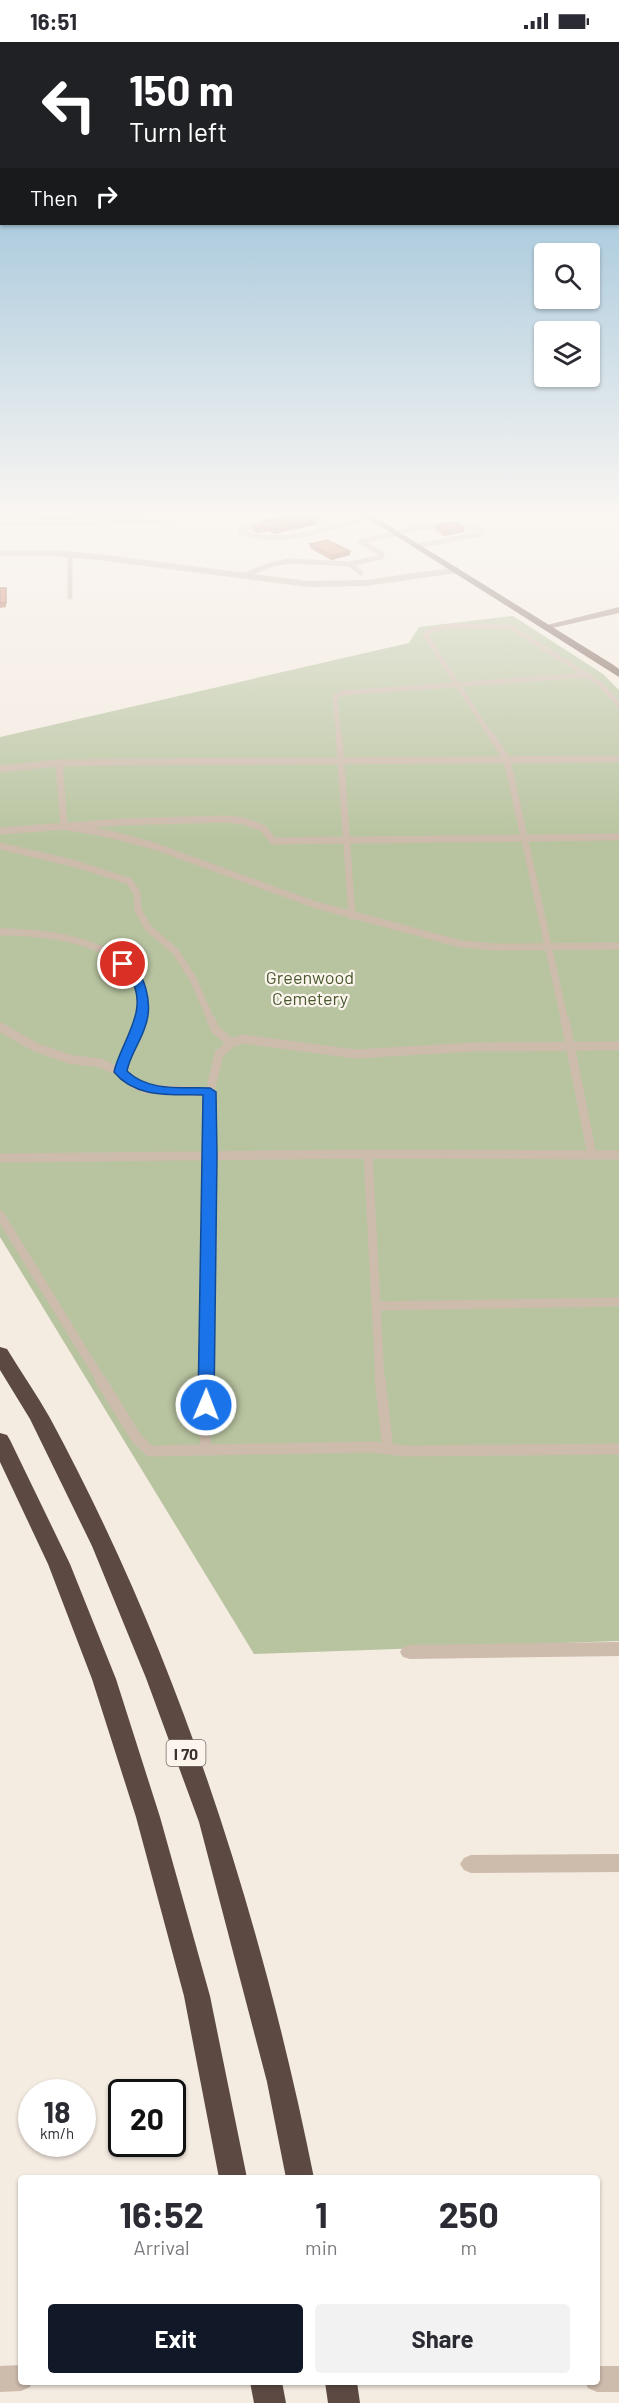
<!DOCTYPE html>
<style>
body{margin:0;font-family:Barlow,sans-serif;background:#f2f2f3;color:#2b2b33;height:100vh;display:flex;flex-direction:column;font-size:22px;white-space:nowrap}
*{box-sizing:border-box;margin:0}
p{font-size:20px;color:#7c7c81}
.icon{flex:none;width:33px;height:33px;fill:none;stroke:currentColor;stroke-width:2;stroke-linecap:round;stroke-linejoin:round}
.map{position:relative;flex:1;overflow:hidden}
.details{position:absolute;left:18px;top:2133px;width:582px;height:210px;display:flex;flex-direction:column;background:#fff;border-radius:6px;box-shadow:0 2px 4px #0004}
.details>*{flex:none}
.hud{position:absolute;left:0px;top:0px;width:620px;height:183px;box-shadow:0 2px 4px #0004;background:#202124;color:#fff;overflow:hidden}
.fabs{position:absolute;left:534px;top:201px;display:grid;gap:12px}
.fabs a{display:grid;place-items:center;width:66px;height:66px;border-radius:6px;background:#fff;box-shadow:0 2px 4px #0004;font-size:30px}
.speed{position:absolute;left:18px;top:2037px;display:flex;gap:12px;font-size:30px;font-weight:700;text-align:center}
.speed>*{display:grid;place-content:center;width:78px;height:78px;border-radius:50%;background:#fff;box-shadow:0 2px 4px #0004;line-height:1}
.speed small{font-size:15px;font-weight:400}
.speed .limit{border:3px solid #111;border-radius:9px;background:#fff;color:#111}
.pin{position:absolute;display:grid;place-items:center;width:51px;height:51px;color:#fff;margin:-26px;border:3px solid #fff;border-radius:50%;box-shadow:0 2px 6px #0007}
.me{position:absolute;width:66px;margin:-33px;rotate:1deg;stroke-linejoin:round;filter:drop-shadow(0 0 4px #0008)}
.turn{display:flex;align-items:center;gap:21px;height:126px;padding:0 30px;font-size:27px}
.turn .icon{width:78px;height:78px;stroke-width:2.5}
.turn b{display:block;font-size:42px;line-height:51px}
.then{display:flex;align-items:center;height:57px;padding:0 30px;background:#0003;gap:12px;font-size:22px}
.eta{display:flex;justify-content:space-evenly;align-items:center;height:102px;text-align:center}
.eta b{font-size:36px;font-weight:700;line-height:42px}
.action{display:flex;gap:12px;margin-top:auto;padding:12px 30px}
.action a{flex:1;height:69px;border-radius:6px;background:#111827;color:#fff;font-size:24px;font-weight:700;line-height:69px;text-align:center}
.action a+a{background:#f2f2f3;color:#2b2b33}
.status{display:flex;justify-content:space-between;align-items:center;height:42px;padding:0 30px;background:#fff;direction:ltr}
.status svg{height:16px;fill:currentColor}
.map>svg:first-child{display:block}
</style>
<div class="status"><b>16:51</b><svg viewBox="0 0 49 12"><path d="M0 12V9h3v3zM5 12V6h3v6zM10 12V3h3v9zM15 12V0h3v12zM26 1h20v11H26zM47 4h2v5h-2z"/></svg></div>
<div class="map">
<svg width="619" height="2361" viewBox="0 0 619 2361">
<rect width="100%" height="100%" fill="#f4ebe1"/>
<path fill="#b8c4a0" d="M513 574 603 632 619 648V1599L254 1612 0 1195V695L409 601 419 585Z"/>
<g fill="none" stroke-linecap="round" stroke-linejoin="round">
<path stroke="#cdbbac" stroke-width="5" d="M293 474 310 470
M274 478 241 487 240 490C281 506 330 485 371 475
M377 479 389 475 434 472 431 470
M0 482 149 480 238 470
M70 513V555
M350 522 381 515 382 512 361 500C400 490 443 476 483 488L481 492 417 504
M245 533 273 522 290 519 350 522 361 531
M339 696 335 655 342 651 588 633
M492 696 425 592 435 587 452 584 511 585 600 642 619 663"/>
<path stroke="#cdbbac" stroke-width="7" d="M339 694 352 874
M492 694 507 718 565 980
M59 721 64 784 113 793 154 804 316 863 461 902 495 905 619 904
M0 727 59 721 116 720 619 717
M0 789 122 780 225 777 243 779 263 786 273 799 619 795
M0 804 76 822 129 839 137 851 138 868 148 886 175 909 192 935 212 980
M0 890C53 890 159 902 140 980"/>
<path stroke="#cdbbac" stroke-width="9" d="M211 978 215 987 231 1001
M565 978 592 1113
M0 985 35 1005 69 1017 100 1021 120 1030 132 1041 146 1047 210 1050
M120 1030 140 978
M368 1112 380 1338
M0 1116 368 1112 619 1113
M0 1173 101 1338
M377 1264 619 1260
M206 1338 210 1050 219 1012 231 1001 243 997 356 1012 473 1005 619 1004"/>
<path stroke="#cdbbac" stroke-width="11" d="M100 1337 137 1397 150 1409 373 1405 406 1409 619 1407
M380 1337 388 1407
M205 1408 206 1337"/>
<path fill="#cdbbac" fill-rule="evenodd" d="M0 508H53L98 512 308 539 365 538 457 525 461 528 457 531 365 544 308 545 98 518 53 514H0Z
M619 1600V1614L410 1617 403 1615 400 1610 403 1605 410 1603Z
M619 1812V1830L471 1831 464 1828 460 1822 464 1816 471 1813Z
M21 2323V2340H32L30 2345 21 2349 0 2350V2324Z
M597 2324H619V2350H597L588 2346 585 2340H597Z"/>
<path fill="#a18a7d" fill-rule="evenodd" d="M619 565V571L548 587 543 584Z"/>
<path fill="#7d675c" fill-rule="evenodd" d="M358 470H367L612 622 619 627V635Z"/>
<path fill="#5c4a42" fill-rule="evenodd" d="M0 1305 7 1307C21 1330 37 1353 50 1376 178 1613 261 1873 314 2136H286L267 2040 199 1780 146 1636 92 1504 30 1377 0 1328Z
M0 1391 7 1393 10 1398 70 1522 116 1637 160 1775 210 1954 247 2136H219L184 1954 136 1775 92 1637 48 1522 0 1420Z
M250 2340H282L286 2361H254Z
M325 2340H357L360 2361H328Z"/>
</g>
<path fill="#ac5a40" d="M0 470H145L146 475 38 478V476L0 477Z
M317 478V482L274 492 268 489 257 491 252 488V484L264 481V479Z
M435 484 464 490 444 494 435 488Z
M310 502 350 509V513L331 518 310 506Z
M0 546 6 550V565L0 566Z"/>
<path fill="#8c4a34" d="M317 478V482L274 492V487Z
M268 484V489L257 491V487Z
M464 486V490L444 494 445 490Z
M350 509V513L331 518V513Z"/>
<path fill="#c8694b" stroke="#8c4a34" stroke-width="1.5" d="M0 470H145V471L37 474V471L0 473Z
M303 470 317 478 274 487 268 484 257 487 252 484 267 480 264 479Z
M454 480 464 486 445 490 435 484Z
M327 498 350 509 331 513 310 502Z
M0 546H6V561H0Z"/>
<linearGradient id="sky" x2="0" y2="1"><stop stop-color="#7eb2d2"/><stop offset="0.59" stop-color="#faf6f2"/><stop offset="1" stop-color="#faf6f2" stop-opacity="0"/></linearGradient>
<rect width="619" height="800" fill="url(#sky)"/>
<path fill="#1a73e8" stroke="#114b97" stroke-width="1.5" d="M123 919C147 927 153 964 145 985 140 1001 130 1013 127 1029 149 1050 181 1045 210 1046L216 1050 217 1113 214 1363 206 1368 198 1363 203 1053C172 1052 136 1057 114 1030 120 1001 151 967 130 936 126 931 121 927 117 922Z"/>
<g text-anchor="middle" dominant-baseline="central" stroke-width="4.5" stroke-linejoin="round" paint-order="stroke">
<rect fill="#fbf5ee" stroke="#756b66" stroke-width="1.5" x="166.5" y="1698" width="39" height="26" rx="4.5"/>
<g font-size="16" font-weight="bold" fill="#3b302b">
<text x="186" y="1711">I 70</text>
</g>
<g font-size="18" fill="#4a5a2e" stroke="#fbf5ee">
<text x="310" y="935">Greenwood<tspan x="310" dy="21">Cemetery</tspan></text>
</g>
</g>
</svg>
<div class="fabs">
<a><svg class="icon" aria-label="search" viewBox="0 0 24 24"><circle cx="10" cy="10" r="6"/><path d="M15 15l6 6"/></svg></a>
<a><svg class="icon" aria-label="layers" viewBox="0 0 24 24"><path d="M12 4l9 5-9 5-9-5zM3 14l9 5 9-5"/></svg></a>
</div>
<div class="speed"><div>18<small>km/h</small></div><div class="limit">20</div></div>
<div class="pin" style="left:123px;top:922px;background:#d93025"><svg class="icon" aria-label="arrive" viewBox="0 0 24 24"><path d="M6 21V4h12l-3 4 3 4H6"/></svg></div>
<svg class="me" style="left:206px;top:1363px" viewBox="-20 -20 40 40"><circle r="17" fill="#1a73e8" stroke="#fff" stroke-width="3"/><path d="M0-11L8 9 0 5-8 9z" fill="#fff"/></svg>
<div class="hud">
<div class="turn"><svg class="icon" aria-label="left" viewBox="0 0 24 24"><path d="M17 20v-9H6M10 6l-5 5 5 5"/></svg><div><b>150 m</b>Turn left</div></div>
<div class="then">Then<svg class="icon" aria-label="right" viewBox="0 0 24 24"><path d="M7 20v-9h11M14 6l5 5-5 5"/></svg></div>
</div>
<section class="details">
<div class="eta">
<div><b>16:52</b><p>Arrival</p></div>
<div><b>1</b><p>min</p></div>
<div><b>250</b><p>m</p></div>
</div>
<div class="action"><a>Exit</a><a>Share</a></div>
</section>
</div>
